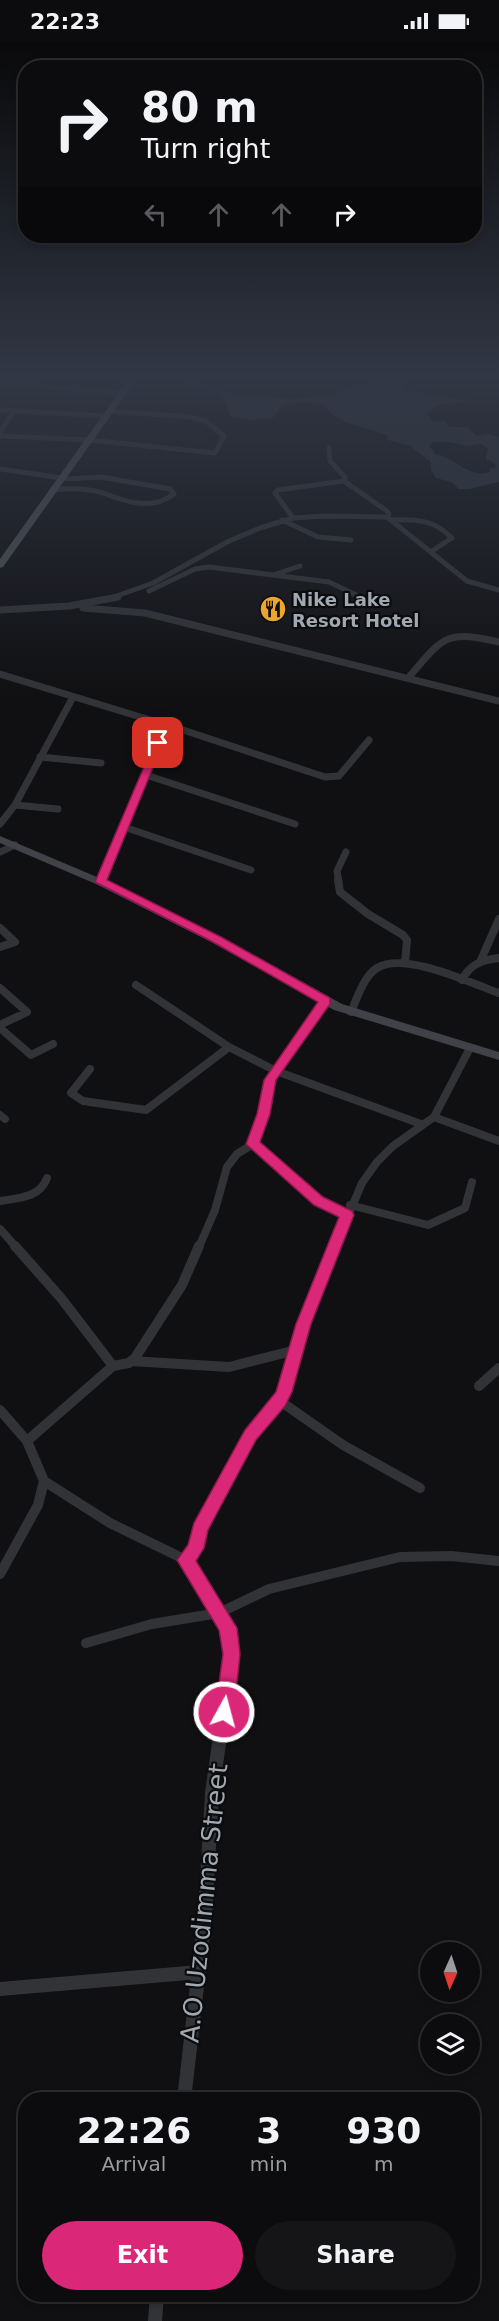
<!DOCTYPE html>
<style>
body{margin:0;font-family:"DejaVu Sans",sans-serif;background:#151517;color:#f1f3f6;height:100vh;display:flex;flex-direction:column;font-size:22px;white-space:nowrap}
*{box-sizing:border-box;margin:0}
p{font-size:20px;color:#9a9b9e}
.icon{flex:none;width:33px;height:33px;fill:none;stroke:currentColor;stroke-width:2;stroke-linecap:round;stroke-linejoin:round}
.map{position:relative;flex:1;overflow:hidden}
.details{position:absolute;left:18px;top:2050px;width:462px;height:210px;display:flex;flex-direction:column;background:#0c0c0e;border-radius:24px;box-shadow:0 3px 9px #0003,0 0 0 2px #2c2c2e}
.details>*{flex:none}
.banner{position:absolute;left:18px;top:18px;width:464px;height:183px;border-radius:24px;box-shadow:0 3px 9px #0003,0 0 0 2px #2c2c2e;background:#0c0c0e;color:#f1f3f6;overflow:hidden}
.needle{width:39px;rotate:183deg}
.buttons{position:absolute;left:420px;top:1900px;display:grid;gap:12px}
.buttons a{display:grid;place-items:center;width:60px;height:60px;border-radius:50%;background:#0c0c0e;box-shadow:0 3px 9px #0003,0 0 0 2px #2c2c2e;font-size:30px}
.pin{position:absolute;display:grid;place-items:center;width:51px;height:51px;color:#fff;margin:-26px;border-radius:12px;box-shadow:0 3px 9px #0006}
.me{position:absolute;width:66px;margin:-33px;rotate:7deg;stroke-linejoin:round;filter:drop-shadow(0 0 4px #0008)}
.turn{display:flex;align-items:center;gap:21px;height:126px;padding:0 24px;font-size:27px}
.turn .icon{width:78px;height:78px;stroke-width:2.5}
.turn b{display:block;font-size:42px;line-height:51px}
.lanes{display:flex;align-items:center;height:57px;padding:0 24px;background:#0003;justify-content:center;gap:30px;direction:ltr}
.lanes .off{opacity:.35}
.eta{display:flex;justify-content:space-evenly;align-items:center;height:102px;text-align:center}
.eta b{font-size:36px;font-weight:700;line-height:42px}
.primary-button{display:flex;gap:12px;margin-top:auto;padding:12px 24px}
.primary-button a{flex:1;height:69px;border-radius:36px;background:#db2777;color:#fff;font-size:24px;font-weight:700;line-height:69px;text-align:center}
.primary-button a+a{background:#151517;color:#f1f3f6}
.status{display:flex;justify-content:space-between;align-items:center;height:42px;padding:0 30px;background:#0c0c0e;direction:ltr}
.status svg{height:16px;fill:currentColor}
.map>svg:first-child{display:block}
</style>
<div class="status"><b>22:23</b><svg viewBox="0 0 49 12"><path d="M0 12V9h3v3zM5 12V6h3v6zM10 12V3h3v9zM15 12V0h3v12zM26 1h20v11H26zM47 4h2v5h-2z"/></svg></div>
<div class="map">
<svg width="499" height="2279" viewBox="0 0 499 2279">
<rect width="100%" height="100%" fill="#101012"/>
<path fill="#2b333a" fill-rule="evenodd" d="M383 335 400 336 403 345 408 349 472 359 438 363 426 372 430 375 429 377 435 380 444 379 450 385H467L477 394 488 392 499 395V440L469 447H459L451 440 436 436 431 428V420L410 404 388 398 387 393 345 380 332 372 324 363 304 359 282 363 273 376 252 378 230 374 224 355 219 350 294 357 328 353 351 344 372 341ZM432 400H449L467 404 481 402 488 407 486 417 495 422 496 425 489 427 490 430C469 437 455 415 435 412L434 408 429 406Z"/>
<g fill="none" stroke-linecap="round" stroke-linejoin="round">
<path stroke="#2b333a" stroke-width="1.5" d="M179 335 193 342 222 350"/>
<path stroke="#323337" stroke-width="5" d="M0 341 122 351
M0 368 105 374
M0 390 14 369
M0 394 89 398 215 411 224 394 206 379 190 375 109 369
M329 406 330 419 345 435 344 439 387 469 389 472 387 475
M0 427 69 437 101 435 170 447 174 452C152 469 126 460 103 451 87 446 68 446 52 448
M293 476 275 451 278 448 344 439
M282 478 318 495 351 498
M393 478C417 477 434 478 452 496L432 509
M276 532 300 524
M149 549 195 527 209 525 329 540 356 553
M111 556 153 541 229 499 260 486 293 476 323 474 387 475 467 539 499 548"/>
<path stroke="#323337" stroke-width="7" d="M83 566 145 571 499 659
M0 568 69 564 118 555
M0 632 183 688 325 735 339 734 369 698
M408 636C443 596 444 587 499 600
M40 715 101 721
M146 733 295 782
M15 763 58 767
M0 782 15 763 73 655
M124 785 251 828
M0 810 15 803
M100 840 146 733 164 684
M339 840 337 829 346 810"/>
<path stroke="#323337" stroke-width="8" d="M338 838 340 850 368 872 403 893 407 898 405 921
M0 886 15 900 0 905
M480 920 499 877
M462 938C470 922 482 918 499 916
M136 943 229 1005 276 1029 421 1082
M0 946 27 970 0 983
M325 959 270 1038 263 1072 253 1102 319 1159 347 1173
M351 970C357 956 364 934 377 926 405 909 470 941 499 951
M0 986 31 1013 53 1002
M90 1027 71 1051 83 1059 146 1068 229 1005
M0 1073 5 1077
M434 1075 499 1099
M0 1159C18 1156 40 1156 47 1136
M350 1163 428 1183 465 1166 472 1140
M0 1187 16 1205
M199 1205 215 1168 227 1125 237 1112 253 1102
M335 1205 362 1141 377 1120 393 1104 434 1075 470 1006"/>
<path stroke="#323337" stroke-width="10" d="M15 1204 61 1256 113 1324
M131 1319 229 1325 296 1308
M479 1344 499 1326
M280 1359 343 1403 420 1446
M0 1368 27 1399 44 1439 110 1481 186 1518
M27 1399 113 1324 129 1321 135 1316 182 1243 199 1204
M0 1532 38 1463 44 1439
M86 1601 152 1582 219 1571 269 1547 400 1515 451 1514 499 1519
M222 1675 231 1612 228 1586 186 1518 196 1506 200 1487 250 1393 280 1359 320 1239 335 1204"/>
<path stroke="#323337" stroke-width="14" d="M0 1947 199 1930
M184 2058 205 1874 212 1751 223 1673
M155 2279 157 2253"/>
<path fill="#404247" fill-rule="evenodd" d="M0 794 104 838 221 895 342 962 499 1010V1018L334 968 213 901 96 842 0 801Z"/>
<path fill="#4e5056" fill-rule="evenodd" d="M130 335H138L3 525 0 526V517Z"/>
</g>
<linearGradient id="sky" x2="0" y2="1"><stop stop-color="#09090a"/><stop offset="0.51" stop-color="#313744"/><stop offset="1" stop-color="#313744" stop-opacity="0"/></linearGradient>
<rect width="499" height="654" fill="url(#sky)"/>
<path fill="#db2777" stroke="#8e194d" stroke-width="1.5" d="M155 699 163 701 107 838 221 895 330 956V962L276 1038 270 1072 260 1100 323 1155 352 1169 354 1173 311 1282 292 1350 285 1364 256 1398 208 1488 204 1506 196 1519 237 1586 240 1612 234 1670 231 1677 224 1680 218 1677 215 1670 223 1612 219 1588 177 1518 188 1503 194 1481 245 1388 276 1350 296 1282 339 1175 314 1163 246 1102 257 1072 264 1038 318 960 213 900 95 840Z"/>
<defs>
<symbol id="restaurant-disc" viewBox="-11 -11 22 22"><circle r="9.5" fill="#eaa630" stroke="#0b0c0d"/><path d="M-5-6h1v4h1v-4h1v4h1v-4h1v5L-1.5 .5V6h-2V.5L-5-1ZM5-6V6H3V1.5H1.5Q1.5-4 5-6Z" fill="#111"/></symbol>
</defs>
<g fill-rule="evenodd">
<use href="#restaurant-disc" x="258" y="552" width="30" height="30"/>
</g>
<g text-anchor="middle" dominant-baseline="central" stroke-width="4.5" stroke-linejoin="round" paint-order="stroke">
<g font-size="18" font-weight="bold" fill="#a2a8b2" stroke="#0b0c0d" text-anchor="start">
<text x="292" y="557">Nike Lake<tspan x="292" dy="21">Resort Hotel</tspan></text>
</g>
<g font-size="26" fill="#a2a8b2" stroke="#0b0c0d">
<text transform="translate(204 1861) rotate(-84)">A.O Uzodimma Street</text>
</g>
</g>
</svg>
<div class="buttons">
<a><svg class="needle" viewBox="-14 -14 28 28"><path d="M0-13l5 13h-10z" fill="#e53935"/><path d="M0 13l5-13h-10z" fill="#9a9b9e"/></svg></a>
<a><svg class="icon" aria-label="layers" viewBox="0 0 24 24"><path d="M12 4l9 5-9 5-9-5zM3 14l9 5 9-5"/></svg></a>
</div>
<div class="pin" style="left:158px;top:701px;background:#d93025"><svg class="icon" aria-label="arrive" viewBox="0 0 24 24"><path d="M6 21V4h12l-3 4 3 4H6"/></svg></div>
<svg class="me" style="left:224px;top:1670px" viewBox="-20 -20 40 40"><circle r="17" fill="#db2777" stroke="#fff" stroke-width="3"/><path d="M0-11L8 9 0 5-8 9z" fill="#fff"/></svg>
<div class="banner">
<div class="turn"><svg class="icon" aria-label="right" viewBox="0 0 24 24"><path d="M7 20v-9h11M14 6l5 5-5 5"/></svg><div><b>80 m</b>Turn right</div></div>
<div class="lanes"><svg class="icon off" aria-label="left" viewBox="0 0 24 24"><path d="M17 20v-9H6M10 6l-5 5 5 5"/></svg><svg class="icon off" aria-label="ahead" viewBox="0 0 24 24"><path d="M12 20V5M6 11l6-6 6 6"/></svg><svg class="icon off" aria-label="ahead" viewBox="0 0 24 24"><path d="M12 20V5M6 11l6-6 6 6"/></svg><svg class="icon" aria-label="right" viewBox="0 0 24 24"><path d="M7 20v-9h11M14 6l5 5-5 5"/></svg></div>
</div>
<section class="details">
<div class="eta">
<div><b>22:26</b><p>Arrival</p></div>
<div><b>3</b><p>min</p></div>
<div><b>930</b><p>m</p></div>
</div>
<div class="primary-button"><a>Exit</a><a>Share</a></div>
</section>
</div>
